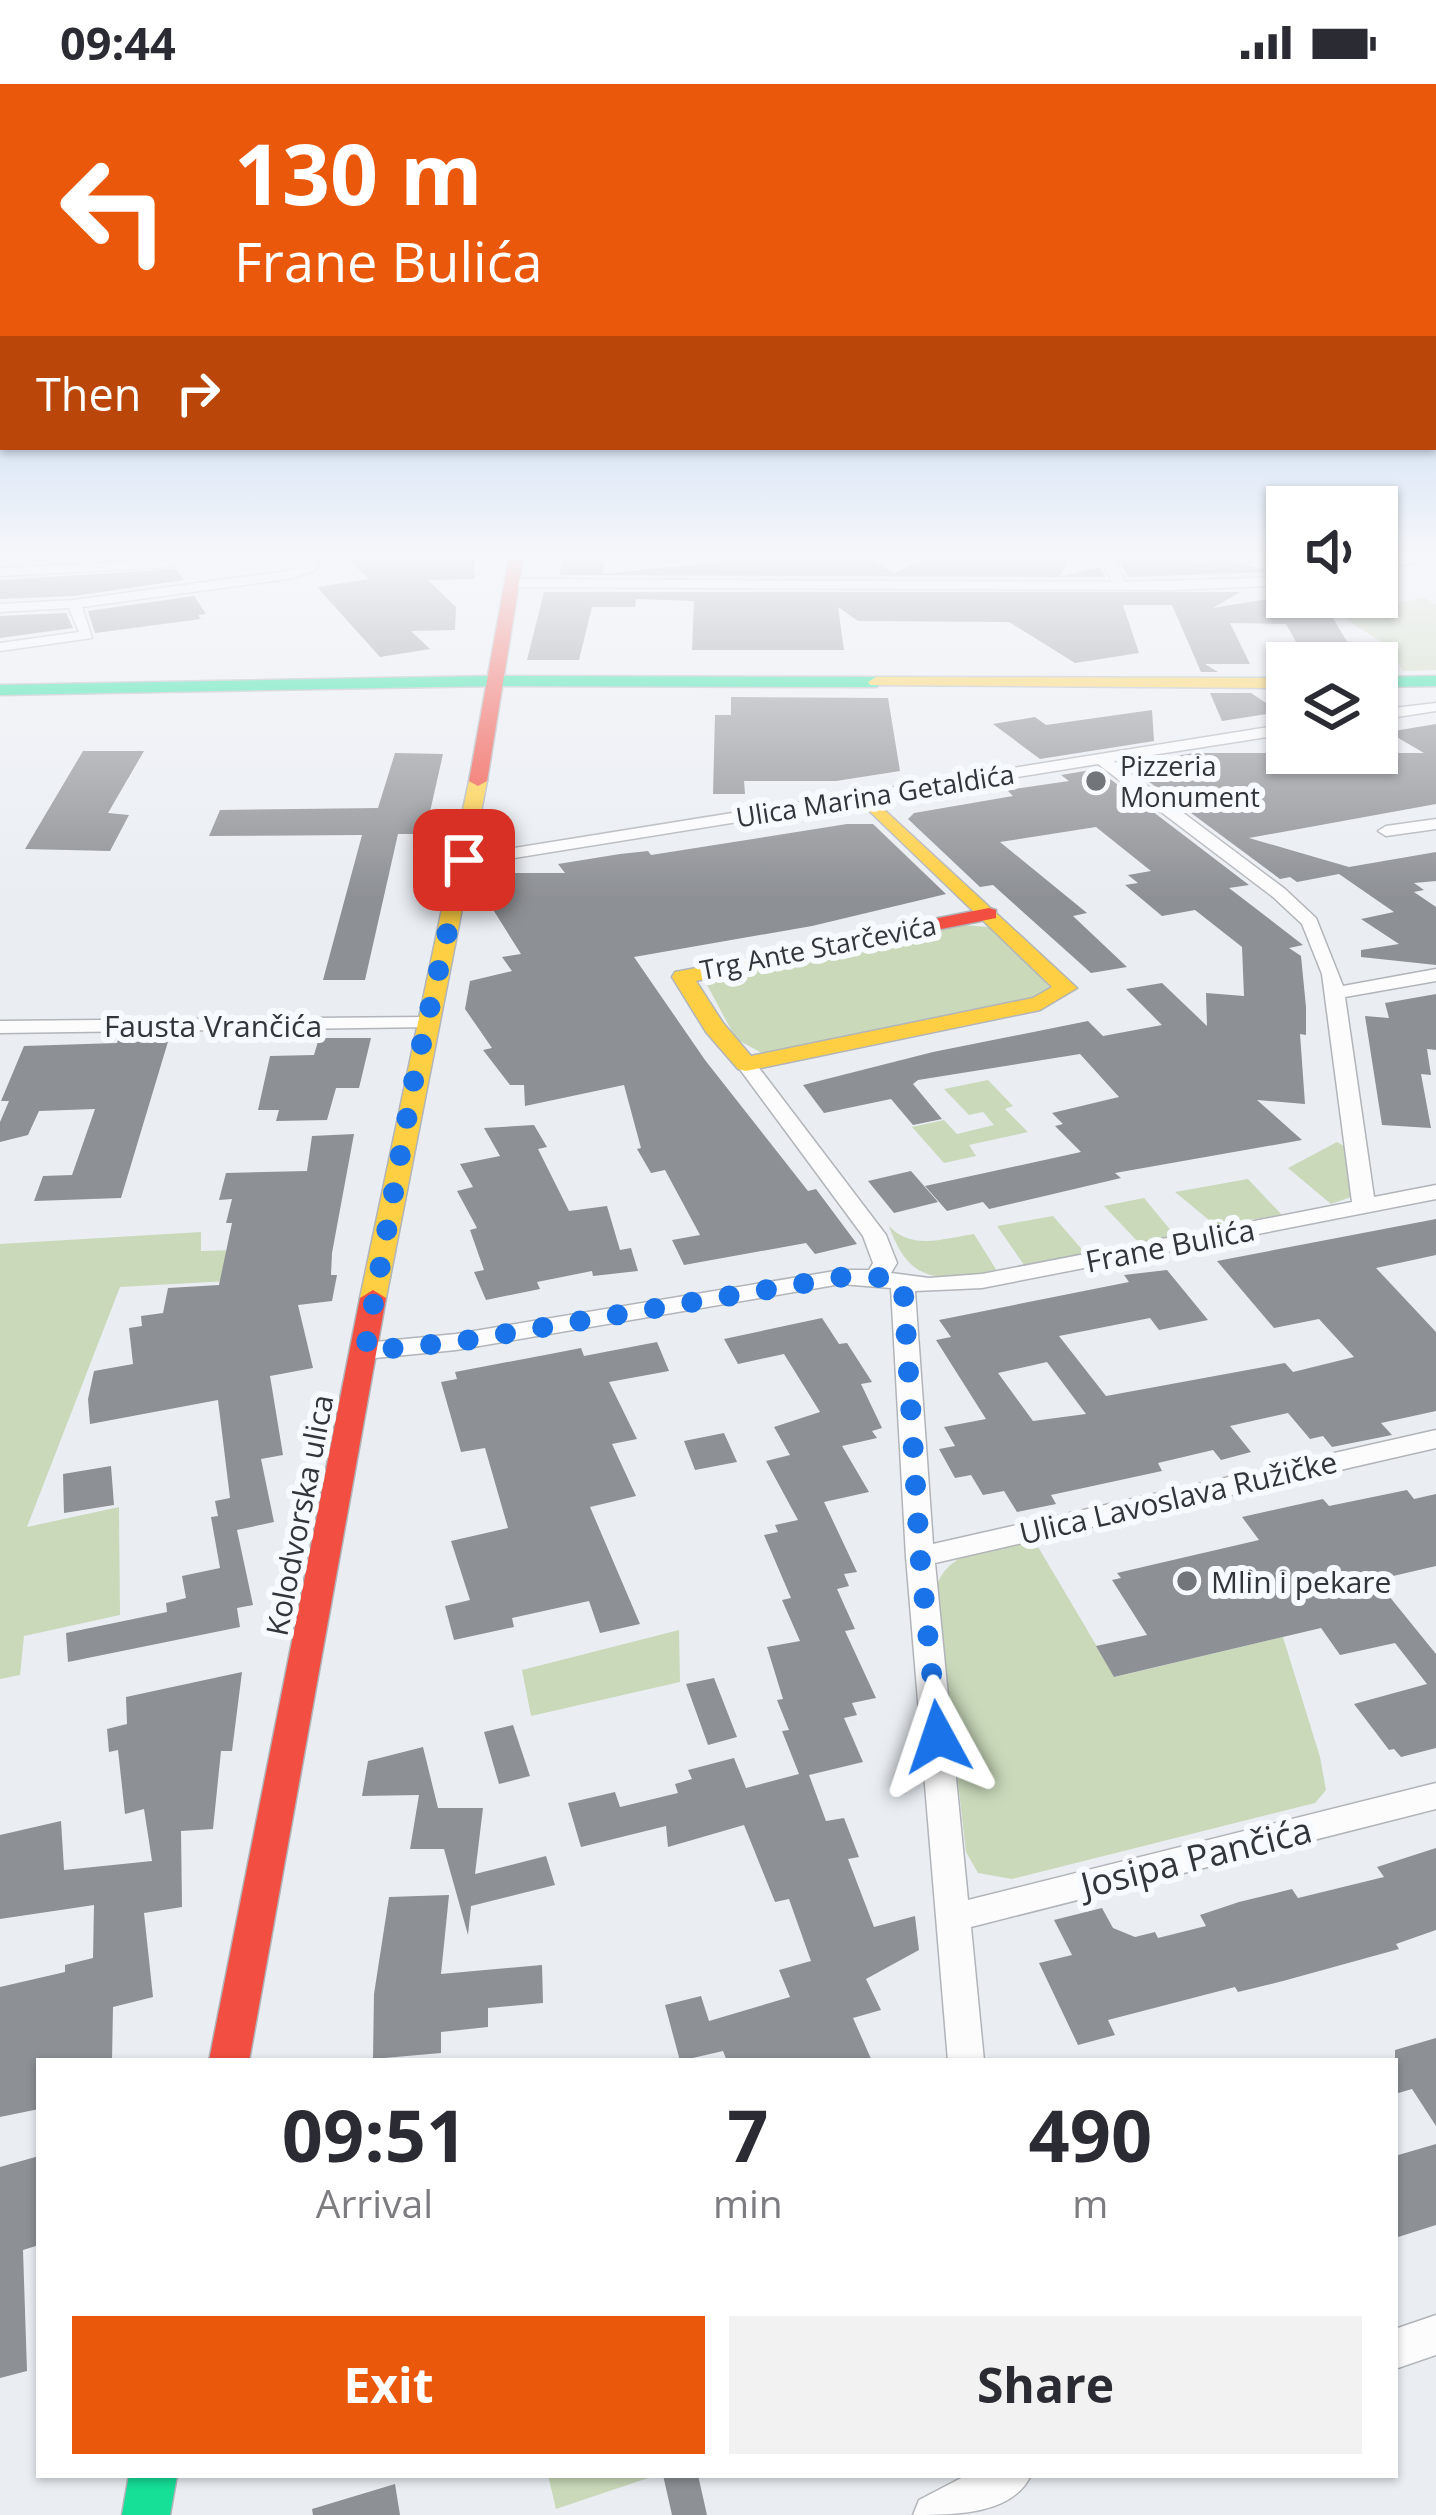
<!DOCTYPE html>
<meta charset="utf-8">
<style>
body{margin:0;font-family:"Open Sans",sans-serif;background:#f2f2f3;color:#2b2b33;height:100vh;display:flex;flex-direction:column;font-size:45px;white-space:nowrap}
*{box-sizing:border-box;margin:0}
p{font-size:39px;color:#7c7c81}
.icon{flex:none;width:66px;height:66px;fill:none;stroke:currentColor;stroke-width:2;stroke-linecap:round;stroke-linejoin:round}
.map{position:relative;flex:1;overflow:hidden}
.panel{position:absolute;left:36px;top:1974px;width:1362px;height:420px;display:flex;flex-direction:column;background:#fff;border-radius:0px;box-shadow:0 3px 9px #0004}
.panel>*{flex:none}
.top-card{position:absolute;left:0px;top:0px;width:1437px;height:366px;box-shadow:0 3px 9px #0004;background:#ea580c;color:#fff;overflow:hidden}
.fabs{position:absolute;left:1266px;top:402px;display:grid;gap:24px}
.fabs a{display:grid;place-items:center;width:132px;height:132px;border-radius:0px;background:#fff;box-shadow:0 3px 9px #0004;font-size:60px}
.pin{position:absolute;display:grid;place-items:center;width:102px;height:102px;color:#fff;margin:-51px;border-radius:24px;box-shadow:0 6px 18px #0006}
.me{position:absolute;width:132px;margin:-66px;rotate:355deg;stroke-linejoin:round;filter:drop-shadow(0 0 9px #0008)}
.turn{display:flex;align-items:center;gap:42px;height:252px;padding:0 36px;font-size:54px}
.turn .icon{width:156px;height:156px;stroke-width:2.5}
.turn b{display:block;font-size:84px;line-height:102px}
.then{display:flex;align-items:center;height:114px;padding:0 36px;background:#0003;gap:24px;font-size:45px}
.eta{display:flex;justify-content:space-evenly;align-items:center;height:204px;text-align:center}
.eta b{font-size:72px;font-weight:700;line-height:84px}
.cta{display:flex;gap:24px;margin-top:auto;padding:24px 36px}
.cta a{flex:1;height:138px;border-radius:0px;background:#ea580c;color:#fff;font-size:48px;font-weight:700;line-height:138px;text-align:center}
.cta a+a{background:#f2f2f3;color:#2b2b33}
.status{display:flex;justify-content:space-between;align-items:center;height:84px;padding:0 60px;background:#fff;direction:ltr}
.status svg{height:33px;fill:currentColor}
.map>svg:first-child{display:block}
</style>
<div class="status"><b>09:44</b><svg viewBox="0 0 49 12"><path d="M0 12V9h3v3zM5 12V6h3v6zM10 12V3h3v9zM15 12V0h3v12zM26 1h20v11H26zM47 4h2v5h-2z"/></svg></div>
<div class="map">
<svg width="1436" height="2431" viewBox="0 0 1436 2431">
<rect width="100%" height="100%" fill="#eaeef3"/>
<path fill="#c9d9ba" d="M1424 514 1436 520V586L1403 587 1388 562 1336 529Z
M962 841 989 843 1052 905 1048 910 762 969 736 955 705 897 708 892Z
M988 996 1013 1022 1005 1025 1028 1048 969 1061 976 1072 944 1079 912 1043 944 1036 957 1050 994 1041 983 1028 969 1031 944 1005Z
M1337 1058 1344 1062 1351 1113 1331 1120 1288 1084Z
M1248 1095 1282 1131 1215 1141 1175 1108Z
M1144 1114 1173 1149V1153L1139 1159 1104 1122Z
M1053 1132 1085 1169 1024 1181 997 1142Z
M889 1142C912 1167 945 1154 974 1150L997 1187C941 1197 910 1202 889 1142Z
M201 1148V1167L236 1166 229 1197 120 1203 27 1443 119 1423 120 1531 24 1552 20 1591 0 1595V1160Z
M1034 1456 1115 1593 1283 1553 1320 1673 1326 1706 1315 1719 1012 1795 978 1789 966 1768 936 1504C948 1463 999 1463 1034 1456Z
M679 1546 680 1598 531 1632 522 1586Z
M548 2391H648V2394L556 2425Z"/>
<path fill="#8d9094" fill-rule="evenodd" d="M346 474H474L475 495 428 496 456 523 455 546 411 547 430 565 380 573 317 503 369 495Z
M562 474 604 477 603 490 753 474H866L894 489 931 474H1070L1059 493 1100 483 1105 493 560 491Z
M1138 474H1181L1195 479 1223 474 1273 488 1128 493 1120 478Z
M176 485 184 496 74 512 0 515V496Z
M544 508H1240L1213 524 1279 513H1320L1360 579H1308L1286 540 1230 539 1250 580H1205L1218 588H1201L1172 521H1123L1139 569 1075 579 1009 538 858 537 838 523 844 566H692L694 517 636 515 635 523H592L579 576H527Z
M194 512 206 530 198 531 201 535 95 549 88 527Z
M66 529 73 544 0 554V532Z
M1210 609H1251L1280 628 1222 637Z
M731 613 888 614 900 687 836 697H744L745 710H713L715 631H731Z
M1152 626 1154 657 1040 675 993 640 1035 633 1046 641Z
M1436 640V720L1249 754 1349 783 1436 768V797L1414 799 1424 806 1414 808 1436 823V881L1361 873V866L1399 860 1361 835 1394 828 1339 790 1297 798 1290 793 1280 795 1125 680 1194 669H1424L1388 648Z
M83 667H144L108 729 129 731 110 767 25 765Z
M395 669 443 670 425 750H398L365 896H323L362 751 209 752 220 726 378 724Z
M1097 685 1249 801 1229 804 1303 861 1289 864 1301 872 1306 923V951L1300 950 1305 1020 1257 1016 1302 1056 1115 1089 1121 1094 989 1125 983 1118 947 1127 925 1102 1081 1068 1055 1042 1063 1040 1052 1029 1119 1013 1080 970 918 996 913 1000 942 1035 913 1041 891 1015 824 1029 803 1001 933 968 1088 937 1103 952 1162 941 1126 905 1162 899 1207 942 1206 909 1244 912 1242 863 1195 826 1162 832 1125 801 1138 799 1128 791 1151 787 1096 743 1000 758 1087 829 1073 832 1127 883 1091 889 993 801 980 803 908 735 914 729 1013 712 1007 706 1069 697 1061 691Z
M847 740H873L946 810 812 842 634 873 705 976 808 1107 816 1105 857 1160 815 1170 806 1159 684 1181 672 1156 700 1151 665 1086 651 1089 637 1065 641 1064 624 1001 525 1022 524 1001H510L483 966 492 964 465 925 470 897 512 887 502 873 521 870 492 824 496 789H565L558 780 620 770 648 767 651 771Z
M1436 910V966L1427 965 1431 991 1421 990 1431 1044 1382 1041 1365 932 1389 934 1385 919Z
M170 951 121 1114 34 1117 43 1092 72 1091 95 1025 39 1027 28 1051 0 1058V1038L9 1017H1L24 962 117 959 119 953Z
M319 954H371L359 1004H336L327 1036 276 1037 279 1026H258L270 972 314 971Z
M534 1041 547 1063 538 1065 569 1127 607 1122 620 1166 631 1164 638 1187 593 1192 592 1187 537 1198 540 1205 486 1216 474 1188 484 1186 470 1146 477 1144 457 1107 473 1103 460 1080 500 1072 484 1044Z
M354 1050 332 1169 331 1191H337L332 1217 298 1221 313 1284 270 1292 283 1371 261 1375 274 1438 237 1446 253 1521 237 1524 240 1543 68 1578 66 1549 167 1528 166 1519 186 1514 182 1492 220 1484 211 1433 218 1432 215 1417 230 1414 218 1316 90 1340 88 1315 94 1287 133 1280 129 1244 142 1242 141 1232 163 1229 168 1204 219 1201 232 1139H226L232 1115 219 1116 226 1089 307 1087 312 1052Z
M911 1087 938 1118 894 1129 868 1097Z
M1436 1135V1171L1376 1184 1436 1248V1327L1381 1339 1392 1351 1332 1363 1323 1352 1310 1355 1288 1329 1230 1342 1251 1368 1221 1376 1213 1366 1158 1379 1162 1387 1051 1411 1056 1420 1017 1428 1004 1407 983 1411 971 1391 955 1394 939 1365 955 1362 944 1343 986 1335 936 1256 951 1253 939 1236 1129 1198 1124 1191 1167 1186 1208 1236 1159 1246 1150 1234 1059 1252 1106 1312 1285 1279 1293 1288 1354 1273 1319 1235 1274 1244 1217 1177ZM1047 1278 1086 1330 1033 1337 998 1289Z
M822 1234 839 1260 847 1259 872 1298 861 1300 882 1344 872 1347 877 1354 842 1362 869 1408 824 1418 857 1488 844 1490 849 1502 837 1505 855 1545 845 1547 876 1614 852 1619 857 1631 844 1634 863 1678 809 1691 826 1737 844 1734 859 1773 848 1775 874 1843 915 1832 919 1866 866 1895 881 1926 853 1934 872 1977H727L723 1967 680 1977 665 1921 701 1912 709 1937 790 1913 779 1886 811 1877 789 1815 775 1818 744 1741 668 1763 666 1742 581 1763 568 1719 615 1708 620 1723 678 1709 675 1700 692 1695 688 1686 734 1674 746 1704 799 1690 782 1647 789 1646 777 1616 783 1615 767 1563 800 1557 782 1516 791 1514 764 1451 778 1448 775 1441 798 1436 766 1377 790 1371 774 1343 820 1328 784 1270 738 1280 724 1255Z
M657 1258 669 1287 609 1298 637 1355 612 1360 636 1412 590 1423 640 1540 600 1549 589 1517 512 1534 514 1543 454 1556 445 1522 470 1516 451 1457 508 1444 485 1364 461 1368 441 1298 457 1295 455 1288 545 1271 581 1264 584 1272Z
M724 1349 737 1378 695 1386 684 1357Z
M111 1382 114 1421 64 1429 63 1390Z
M1407 1406 1414 1415 1436 1410V1482L1376 1496 1436 1570V1664L1401 1673 1394 1665 1389 1666 1354 1620 1427 1600 1395 1559 1340 1571 1321 1544 1114 1593 1096 1562 1147 1551 1112 1496 1121 1494 1117 1489 1259 1456 1242 1433 1323 1415 1329 1422Z
M242 1588 232 1667H221L213 1745 181 1747 182 1823 144 1829 153 1913 113 1923 112 1977H39V2025L0 2033V1903L65 1888V1881L93 1874 94 1821 0 1835V1751L61 1737 64 1786 152 1777 144 1725 125 1730 118 1666 109 1668 107 1645 127 1640 126 1613Z
M714 1594 737 1653 708 1661 686 1600Z
M513 1641 530 1692 499 1700 484 1648Z
M423 1663 438 1724H483L475 1790 546 1772 555 1801 471 1822 468 1851 444 1765H410L419 1711 362 1712 368 1677Z
M1436 1764V1846L1396 1860 1399 1865 1283 1897 1238 1908 1235 1903 1108 1936 1115 1951 1078 1961 1039 1879 1072 1871 1054 1836 1102 1824 1113 1844 1135 1853 1155 1848 1158 1854 1206 1842 1200 1831 1239 1818 1292 1805 1298 1814 1384 1793 1377 1783Z
M449 1811 441 1890 542 1881 543 1919 488 1924V1943L441 1948V1969L373 1975 374 1910 389 1813Z
M1436 1954V2042L1412 2005 1395 2010V1966Z
M1436 2060V2141L1395 2154V2072Z
M39 2072V2161L23 2166 27 2287 0 2294V2083Z
M663 2391H698L707 2431H672Z
M395 2400 400 2431H313L312 2425Z"/>
<g fill="none" stroke-linecap="round" stroke-linejoin="round">
<defs>
<path id="street" d="M308 474H320L314 487 288 495 82 523 92 554 0 567V559L79 548 69 524 0 528V520L74 516 286 487 304 481Z
M1101 474H1113L1125 498 1287 493V501L1172 506 512 503 506 499 512 495 1112 498Z
M1405 474H1432L1377 487V479Z
M175 476 177 479 171 483 0 492V484Z
M1436 619V627L1377 636V626Z
M1287 640V650L1114 677 1285 805 1316 834 1343 902 1436 885V897L1345 913 1374 1113 1436 1101V1115L982 1204 915 1207 933 1460 1436 1346V1364L935 1479 968 1816 1436 1699V1725L971 1843 984 1977H948L906 1473 891 1204 841 1200 456 1266 365 1275 353 1267 365 1259 456 1250 841 1186H869L873 1179 863 1152 736 980 746 974 753 976 886 1151 897 1179 891 1189 929 1194 982 1190 1352 1118 1322 890 1302 840 1273 813 1098 680 464 782 455 777 464 772Z
M1436 735V745L1386 752 1378 747 1386 742Z
M425 933 432 935V943L0 949V937Z
M1436 2231V2271L1395 2285V2245Z
M967 2391H1031C1013 2431 953 2431 913 2431L919 2416Z"/>
<path id="fast" d="M492 592 876 593 884 598 876 603 492 602 0 611V601Z
M1436 592V602L1377 603V593Z
M129 2391H177L170 2431H122Z"/>
<path id="slow" d="M876 593 1287 594V604L870 601 868 598Z
M478 692 487 697 386 1214 373 1222 360 1214 469 697Z
M865 708 1077 904 1040 926 746 987 738 985 706 948 672 893 675 888 834 858V866L696 897 723 939 751 972 1033 914 1052 903 859 717V709Z"/>
<path id="jam" d="M509 474H523L487 697 478 702 469 697Z
M989 824 996 826V834L827 868 817 862 827 856Z
M373 1206 386 1214 249 1977H209L360 1214Z"/>
</defs>
<use href="#street" stroke="#b1b4b8" stroke-width="3"/>
<use href="#fast" stroke="#b1b4b8" stroke-width="3"/>
<use href="#slow" stroke="#b1b4b8" stroke-width="3"/>
<use href="#jam" stroke="#b1b4b8" stroke-width="3"/>
<use href="#street" fill="#fcfcfd" fill-rule="evenodd"/>
<use href="#fast" fill="#16e098" fill-rule="evenodd"/>
<use href="#slow" fill="#ffcf43" fill-rule="evenodd"/>
<use href="#jam" fill="#f24e42" fill-rule="evenodd"/>
</g>
<linearGradient id="sky" x2="0" y2="1"><stop stop-color="#83b1e6"/><stop offset="0.58" stop-color="#f6f7fa"/><stop offset="1" stop-color="#f6f7fa" stop-opacity="0"/></linearGradient>
<rect width="1436" height="814" fill="url(#sky)"/>
<g fill="none" stroke-linecap="round" stroke-linejoin="round">
<path stroke="#1a73e8" stroke-width="21" stroke-dasharray="0 37.8" d="M464 776 416 984 365 1267 456 1258 842 1193H877L903 1200 920 1473 938 1653"/>
</g>
<g fill="#72767a" stroke="#f7fafe" stroke-width="4.5">
<circle cx="1096" cy="697" r="12"/>
<circle cx="1187" cy="1497" r="12"/>
</g>
<g text-anchor="middle" dominant-baseline="central" stroke-width="12" stroke-linejoin="round" paint-order="stroke">
<g font-size="27" fill="#323539" stroke="#f7fafe" text-anchor="start">
<text x="1120" y="681">Pizzeria<tspan x="1120" dy="31">Monument</tspan></text>
</g>
<g font-size="27" fill="#323539" stroke="#f7fafe">
<text transform="translate(875 711) rotate(-9)">Ulica Marina Getaldića</text>
<text transform="translate(818 863) rotate(-11)">Trg Ante Starčevića</text>
</g>
<g font-size="30" fill="#323539" stroke="#f7fafe">
<text x="213" y="941">Fausta Vrančića</text>
<text transform="translate(1170 1161) rotate(-11)">Frane Bulića</text>
<text transform="translate(1178 1413) rotate(-13)">Ulica Lavoslava Ružičke</text>
<text transform="translate(299 1431) rotate(-79)">Kolodvorska ulica</text>
</g>
<g font-size="30" fill="#323539" stroke="#f7fafe" text-anchor="start">
<text x="1211" y="1497">Mlin i pekare</text>
</g>
<g font-size="36" fill="#323539" stroke="#f7fafe">
<text transform="translate(1196 1773) rotate(-14)">Josipa Pančića</text>
</g>
</g>
</svg>
<div class="fabs">
<a><svg class="icon" aria-label="sound" viewBox="0 0 24 24"><path d="M4 9h4l5-4v14l-5-4H4zM17 9q2 3 0 6"/></svg></a>
<a><svg class="icon" aria-label="layers" viewBox="0 0 24 24"><path d="M12 4l9 5-9 5-9-5zM3 14l9 5 9-5"/></svg></a>
</div>
<div class="pin" style="left:464px;top:776px;background:#d93025"><svg class="icon" aria-label="arrive" viewBox="0 0 24 24"><path d="M6 21V4h12l-3 4 3 4H6"/></svg></div>
<svg class="me" style="left:938px;top:1653px" viewBox="-20 -20 40 40"><path d="M0-17L14 15 0 8-14 15z" fill="#1a73e8" stroke="#fff" stroke-width="4"/></svg>
<div class="top-card">
<div class="turn"><svg class="icon" aria-label="left" viewBox="0 0 24 24"><path d="M17 20v-9H6M10 6l-5 5 5 5"/></svg><div><b>130 m</b>Frane Bulića</div></div>
<div class="then">Then<svg class="icon" aria-label="right" viewBox="0 0 24 24"><path d="M7 20v-9h11M14 6l5 5-5 5"/></svg></div>
</div>
<section class="panel">
<div class="eta">
<div><b>09:51</b><p>Arrival</p></div>
<div><b>7</b><p>min</p></div>
<div><b>490</b><p>m</p></div>
</div>
<div class="cta"><a>Exit</a><a>Share</a></div>
</section>
</div>
